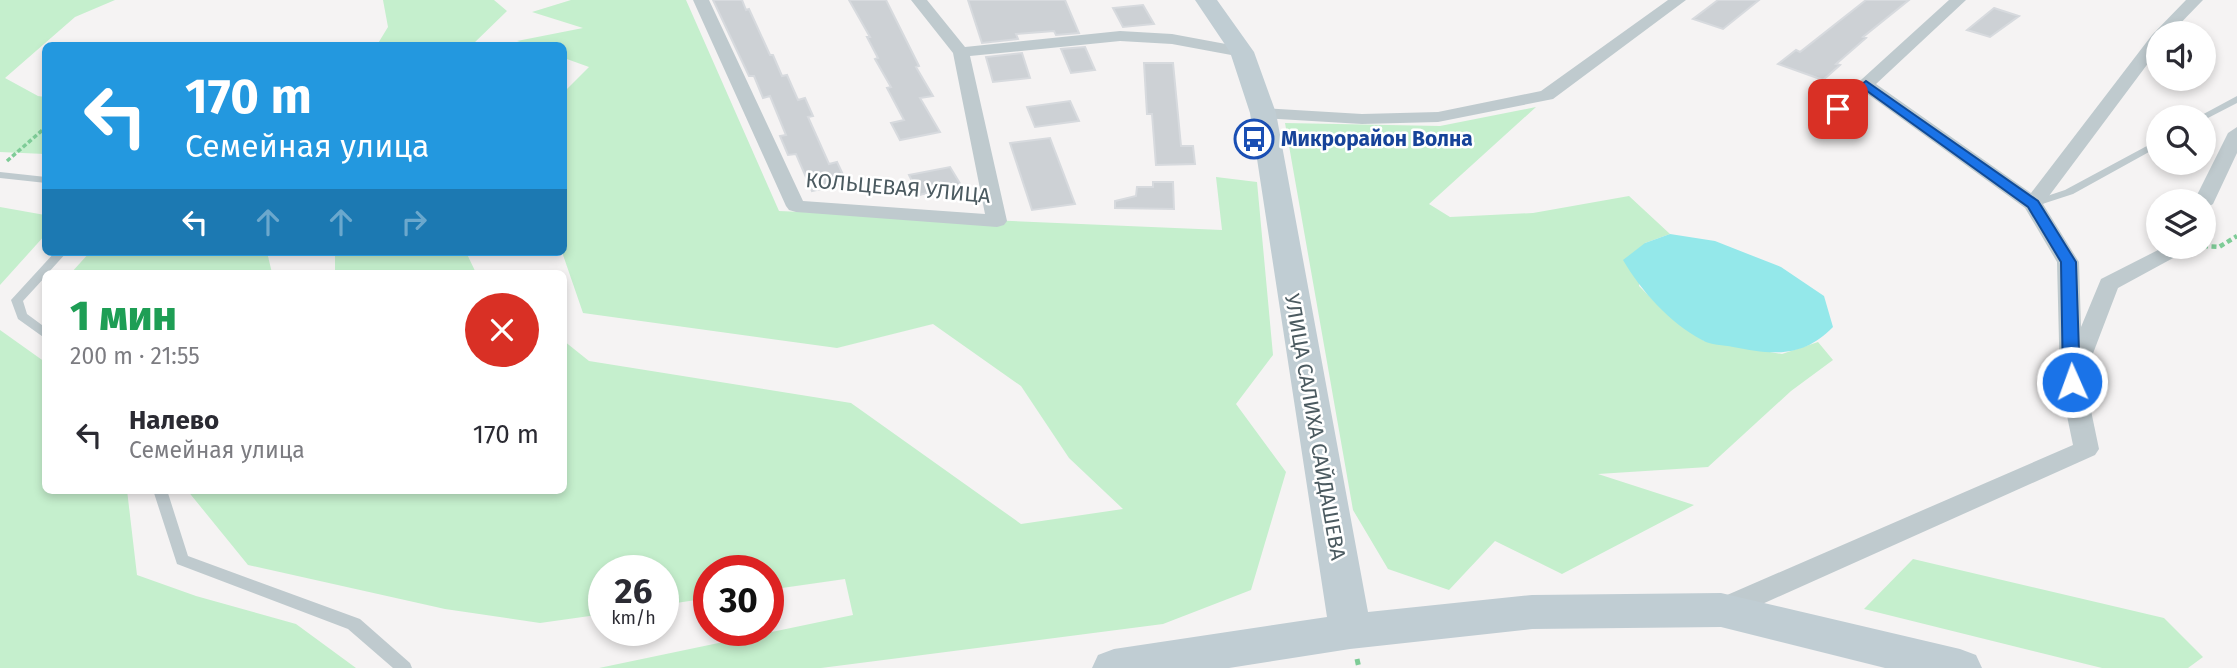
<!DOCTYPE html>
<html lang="ru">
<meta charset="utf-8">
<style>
body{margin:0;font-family:"Fira Sans",sans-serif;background:#f2f2f3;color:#2b2b33;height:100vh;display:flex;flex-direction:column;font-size:26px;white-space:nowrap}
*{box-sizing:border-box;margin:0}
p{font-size:23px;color:#7c7c81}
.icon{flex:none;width:38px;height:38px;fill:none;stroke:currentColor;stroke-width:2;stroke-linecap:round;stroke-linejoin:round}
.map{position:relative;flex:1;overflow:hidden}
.details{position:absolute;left:42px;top:270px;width:525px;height:224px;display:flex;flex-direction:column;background:#fff;border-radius:10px;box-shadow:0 4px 10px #0003}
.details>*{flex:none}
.banner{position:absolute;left:42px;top:42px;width:525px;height:214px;border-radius:10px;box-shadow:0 4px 10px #0003;background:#2398df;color:#fff;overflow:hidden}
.fabs{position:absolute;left:2146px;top:21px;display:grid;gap:14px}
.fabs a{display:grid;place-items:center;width:70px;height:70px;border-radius:50%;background:#fff;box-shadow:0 4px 10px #0003;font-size:35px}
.speed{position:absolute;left:588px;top:555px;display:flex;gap:14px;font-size:35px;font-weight:700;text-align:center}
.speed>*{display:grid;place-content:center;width:91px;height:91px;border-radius:50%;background:#fff;box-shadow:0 4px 10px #0003;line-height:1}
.speed small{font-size:18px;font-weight:400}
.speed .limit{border:10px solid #d22;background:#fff;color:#111}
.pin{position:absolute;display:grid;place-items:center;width:60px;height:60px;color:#fff;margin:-30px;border-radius:14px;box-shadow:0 4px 10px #0006}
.me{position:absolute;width:77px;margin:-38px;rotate:358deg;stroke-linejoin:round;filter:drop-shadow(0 0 5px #0008)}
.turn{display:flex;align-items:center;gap:24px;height:147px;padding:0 28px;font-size:32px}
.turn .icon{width:91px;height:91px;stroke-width:2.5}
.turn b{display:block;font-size:49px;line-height:60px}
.lanes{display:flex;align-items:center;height:66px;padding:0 28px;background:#0003;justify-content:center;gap:35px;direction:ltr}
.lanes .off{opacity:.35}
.round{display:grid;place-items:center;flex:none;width:74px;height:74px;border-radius:37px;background:#f2f2f3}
.overview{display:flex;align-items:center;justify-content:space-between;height:119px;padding:0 28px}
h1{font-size:42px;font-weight:800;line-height:52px;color:#1e9e55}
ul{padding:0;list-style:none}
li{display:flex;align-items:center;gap:21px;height:91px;padding:0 28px}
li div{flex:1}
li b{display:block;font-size:26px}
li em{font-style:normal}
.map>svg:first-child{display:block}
</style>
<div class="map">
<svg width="2237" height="668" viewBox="0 0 2237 668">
<rect width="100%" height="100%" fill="#f5f3f3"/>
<path fill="#c5efcd" d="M0 0H115L75 17 5 78 38 96 45 97V154L0 152Z
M383 0H494L507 11 472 45H377L388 27Z
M571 0H686L779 211 1222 230 1216 177 1257 182 1273 355 1236 404 1286 472 1251 590 1163 624 821 668H599L853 615 845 579 768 590V570H709V598L663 605V570H604V614L540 623 445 609 248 565 187 490H564V341L589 361 851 403 1021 524 1123 509 1069 458 1021 386 933 324 837 348 583 313 562 252 564 92 589 67 564 58V46L530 45 517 41 583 28 532 12Z
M1536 107 1429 204 1450 217 1533 213 1629 196 1670 234 1645 243 1639 286 1663 310 1704 341 1782 354 1818 342 1833 360 1791 391 1708 467 1598 474 1694 505 1562 574 1495 541 1449 590 1388 569 1353 510 1285 123 1440 126Z
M0 207 45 215 46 234 0 285Z
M90 252H267L272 273H71Z
M335 252H466L476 273H335Z
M0 330 45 362 46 490H127L137 575 196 596 296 624 356 668H0Z
M1913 559 2164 618 2203 657 2188 668H2102L1864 609Z"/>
<path fill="#94e8ea" d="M1670 234 1715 241 1781 267 1824 296 1833 327C1803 358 1773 355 1733 347 1724 345 1710 345 1702 340 1669 322 1642 292 1623 260L1645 243Z"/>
<path fill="#cdd1d5" stroke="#d7dade" stroke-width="2" d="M713 0H742L746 10 749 9 770 55H773L782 76 787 75 798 100 805 98 813 116 808 117 829 164 837 162 847 183 812 191 796 154 788 155 780 136 786 135 770 96 763 98 754 76H749Z
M849 0H886L919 66 916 67 933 96 920 98 940 132 900 140 891 123 904 120 887 88 891 87 875 59 878 58 867 37H870Z
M968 0H1065L1079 33 1056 35 1054 31 1016 34 1018 39 982 43Z
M1718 0H1759L1723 29 1693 19Z
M1866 0H1909L1863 37 1866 38 1836 64 1840 65 1823 80 1778 64 1796 50 1800 52Z
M1143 5 1154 24 1123 27 1113 8Z
M1994 8 2019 16 1990 37 1967 30Z
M1085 47 1095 70 1071 73 1061 49Z
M1022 53 1030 78 993 82 986 57Z
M1144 63H1173L1181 146H1193L1195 164 1156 165 1152 114H1147Z
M1070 101 1079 121 1035 127 1027 107Z
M1050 138 1075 204 1032 210 1010 143Z
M950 167 961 185 919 195 909 175Z
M1153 182H1173L1174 209 1115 208V201L1136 196 1137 187H1153Z"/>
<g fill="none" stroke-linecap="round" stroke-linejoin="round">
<path stroke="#7ecc97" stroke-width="3.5" stroke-dasharray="4.5 2.5" stroke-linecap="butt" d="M7 161 46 127"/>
<path stroke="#7ecc97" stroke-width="4.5" stroke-dasharray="5 3.5" stroke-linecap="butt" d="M2203 246 2219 247 2237 236"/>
<path stroke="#7ecc97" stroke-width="5" stroke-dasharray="6 4.5" stroke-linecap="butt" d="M1357 659 1359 668"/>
<path fill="#bfcace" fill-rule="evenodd" d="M2237 96V103L2206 119 2203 120V117H2198Z
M2158 140V147L2073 194 2033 207 2028 204 2029 202 2065 190Z
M0 172 46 177V183L0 178Z
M55 252H67L48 273H46V276L23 301 27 314 46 328V339L18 319 11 300Z
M153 490H167L188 556 360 619 410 663 412 668H393L348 629 177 564Z"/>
<path fill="#bfcace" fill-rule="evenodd" d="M693 0H709L803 201 985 214 953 53 911 0H927L965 47 1120 31 1172 34 1242 47 1250 52 1242 57 1172 44 1120 41 970 56 1007 221 1004 225 997 227 796 212 789 210 786 206Z
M1668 0H1686L1553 99 1438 122 1362 124 1263 118 1254 113 1263 108 1362 114 1438 112 1541 91Z
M1949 0H1966L1876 84 2031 193 2152 35 2186 0H2203L2171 33H2158V50L2043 204 2079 262 2081 327 2101 279 2164 247H2189L2186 251 2118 288 2084 377 2099 449 2095 455 1731 618 1721 622 1711 618 1707 610 1711 602 2073 445 2060 382 2057 262 2025 208 1866 93 1844 113H1832L1829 109Z
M2237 127V153L2213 204 2203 210V201H2194L2228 133Z"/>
<path fill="#c0cdd3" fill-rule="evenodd" d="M1195 0H1217L1254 52 1276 113 1368 612 1532 595 1721 593 1960 649 1976 655 1982 668H1885L1721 627 1532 629 1350 649 1229 668H1092L1098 655 1114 649 1327 617 1250 113 1230 52Z"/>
</g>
<path fill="#1a73e8" stroke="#114b97" stroke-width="2" d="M1866 81 2038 201 2076 262 2080 382 2078 386 2072 388 2063 382 2061 262 2028 207 1867 91 1842 112H1833V107Z"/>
<defs>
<symbol id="bus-ring" viewBox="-11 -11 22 22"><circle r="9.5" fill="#fff" stroke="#1a4fb4" stroke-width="1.5"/><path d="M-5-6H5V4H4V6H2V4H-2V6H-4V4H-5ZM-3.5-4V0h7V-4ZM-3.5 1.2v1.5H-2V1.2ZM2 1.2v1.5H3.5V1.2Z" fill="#1a4fb4"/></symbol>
</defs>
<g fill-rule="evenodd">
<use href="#bus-ring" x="1232" y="117" width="44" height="44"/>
</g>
<g text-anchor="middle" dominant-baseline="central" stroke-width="5" stroke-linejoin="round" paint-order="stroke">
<g font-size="21" font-weight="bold" fill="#164399" stroke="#fff" text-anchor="start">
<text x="1281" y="139">Микрорайон Волна</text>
</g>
<g font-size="21" fill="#4b5a60" stroke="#fff">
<text transform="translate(898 188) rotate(5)">КОЛЬЦЕВАЯ УЛИЦА</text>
<text transform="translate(1315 427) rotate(80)">УЛИЦА САЛИХА САЙДАШЕВА</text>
</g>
</g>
</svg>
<div class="fabs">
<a><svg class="icon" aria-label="sound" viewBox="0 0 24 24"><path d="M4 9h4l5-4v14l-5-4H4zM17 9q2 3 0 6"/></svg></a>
<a><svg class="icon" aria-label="search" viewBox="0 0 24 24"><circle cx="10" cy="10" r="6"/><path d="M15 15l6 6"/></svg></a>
<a><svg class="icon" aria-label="layers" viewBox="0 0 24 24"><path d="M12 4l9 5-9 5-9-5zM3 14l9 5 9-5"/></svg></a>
</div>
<div class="speed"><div>26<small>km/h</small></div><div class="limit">30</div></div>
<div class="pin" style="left:1838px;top:109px;background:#d93025"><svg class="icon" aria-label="arrive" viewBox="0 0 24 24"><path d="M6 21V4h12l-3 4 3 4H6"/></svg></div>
<svg class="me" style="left:2072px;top:382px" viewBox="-20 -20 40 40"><circle r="17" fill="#1a73e8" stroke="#fff" stroke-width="3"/><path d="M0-11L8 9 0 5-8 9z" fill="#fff"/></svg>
<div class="banner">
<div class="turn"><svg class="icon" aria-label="left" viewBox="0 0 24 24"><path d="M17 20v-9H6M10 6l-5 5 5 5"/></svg><div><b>170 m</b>Семейная улица</div></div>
<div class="lanes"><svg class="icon" aria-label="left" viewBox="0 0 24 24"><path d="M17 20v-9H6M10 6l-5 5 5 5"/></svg><svg class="icon off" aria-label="ahead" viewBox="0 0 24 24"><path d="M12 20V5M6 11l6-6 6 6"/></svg><svg class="icon off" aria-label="ahead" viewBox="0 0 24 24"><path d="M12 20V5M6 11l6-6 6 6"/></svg><svg class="icon off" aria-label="right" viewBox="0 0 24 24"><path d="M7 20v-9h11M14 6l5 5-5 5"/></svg></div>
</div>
<section class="details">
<div class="overview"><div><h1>1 мин</h1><p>200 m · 21:55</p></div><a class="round" style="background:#d93025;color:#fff"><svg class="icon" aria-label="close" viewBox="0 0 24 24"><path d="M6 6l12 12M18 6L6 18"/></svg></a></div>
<ul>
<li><svg class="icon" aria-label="left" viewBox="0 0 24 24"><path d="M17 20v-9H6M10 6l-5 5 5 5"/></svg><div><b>Налево</b><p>Семейная улица</p></div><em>170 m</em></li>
</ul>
</section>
</div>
